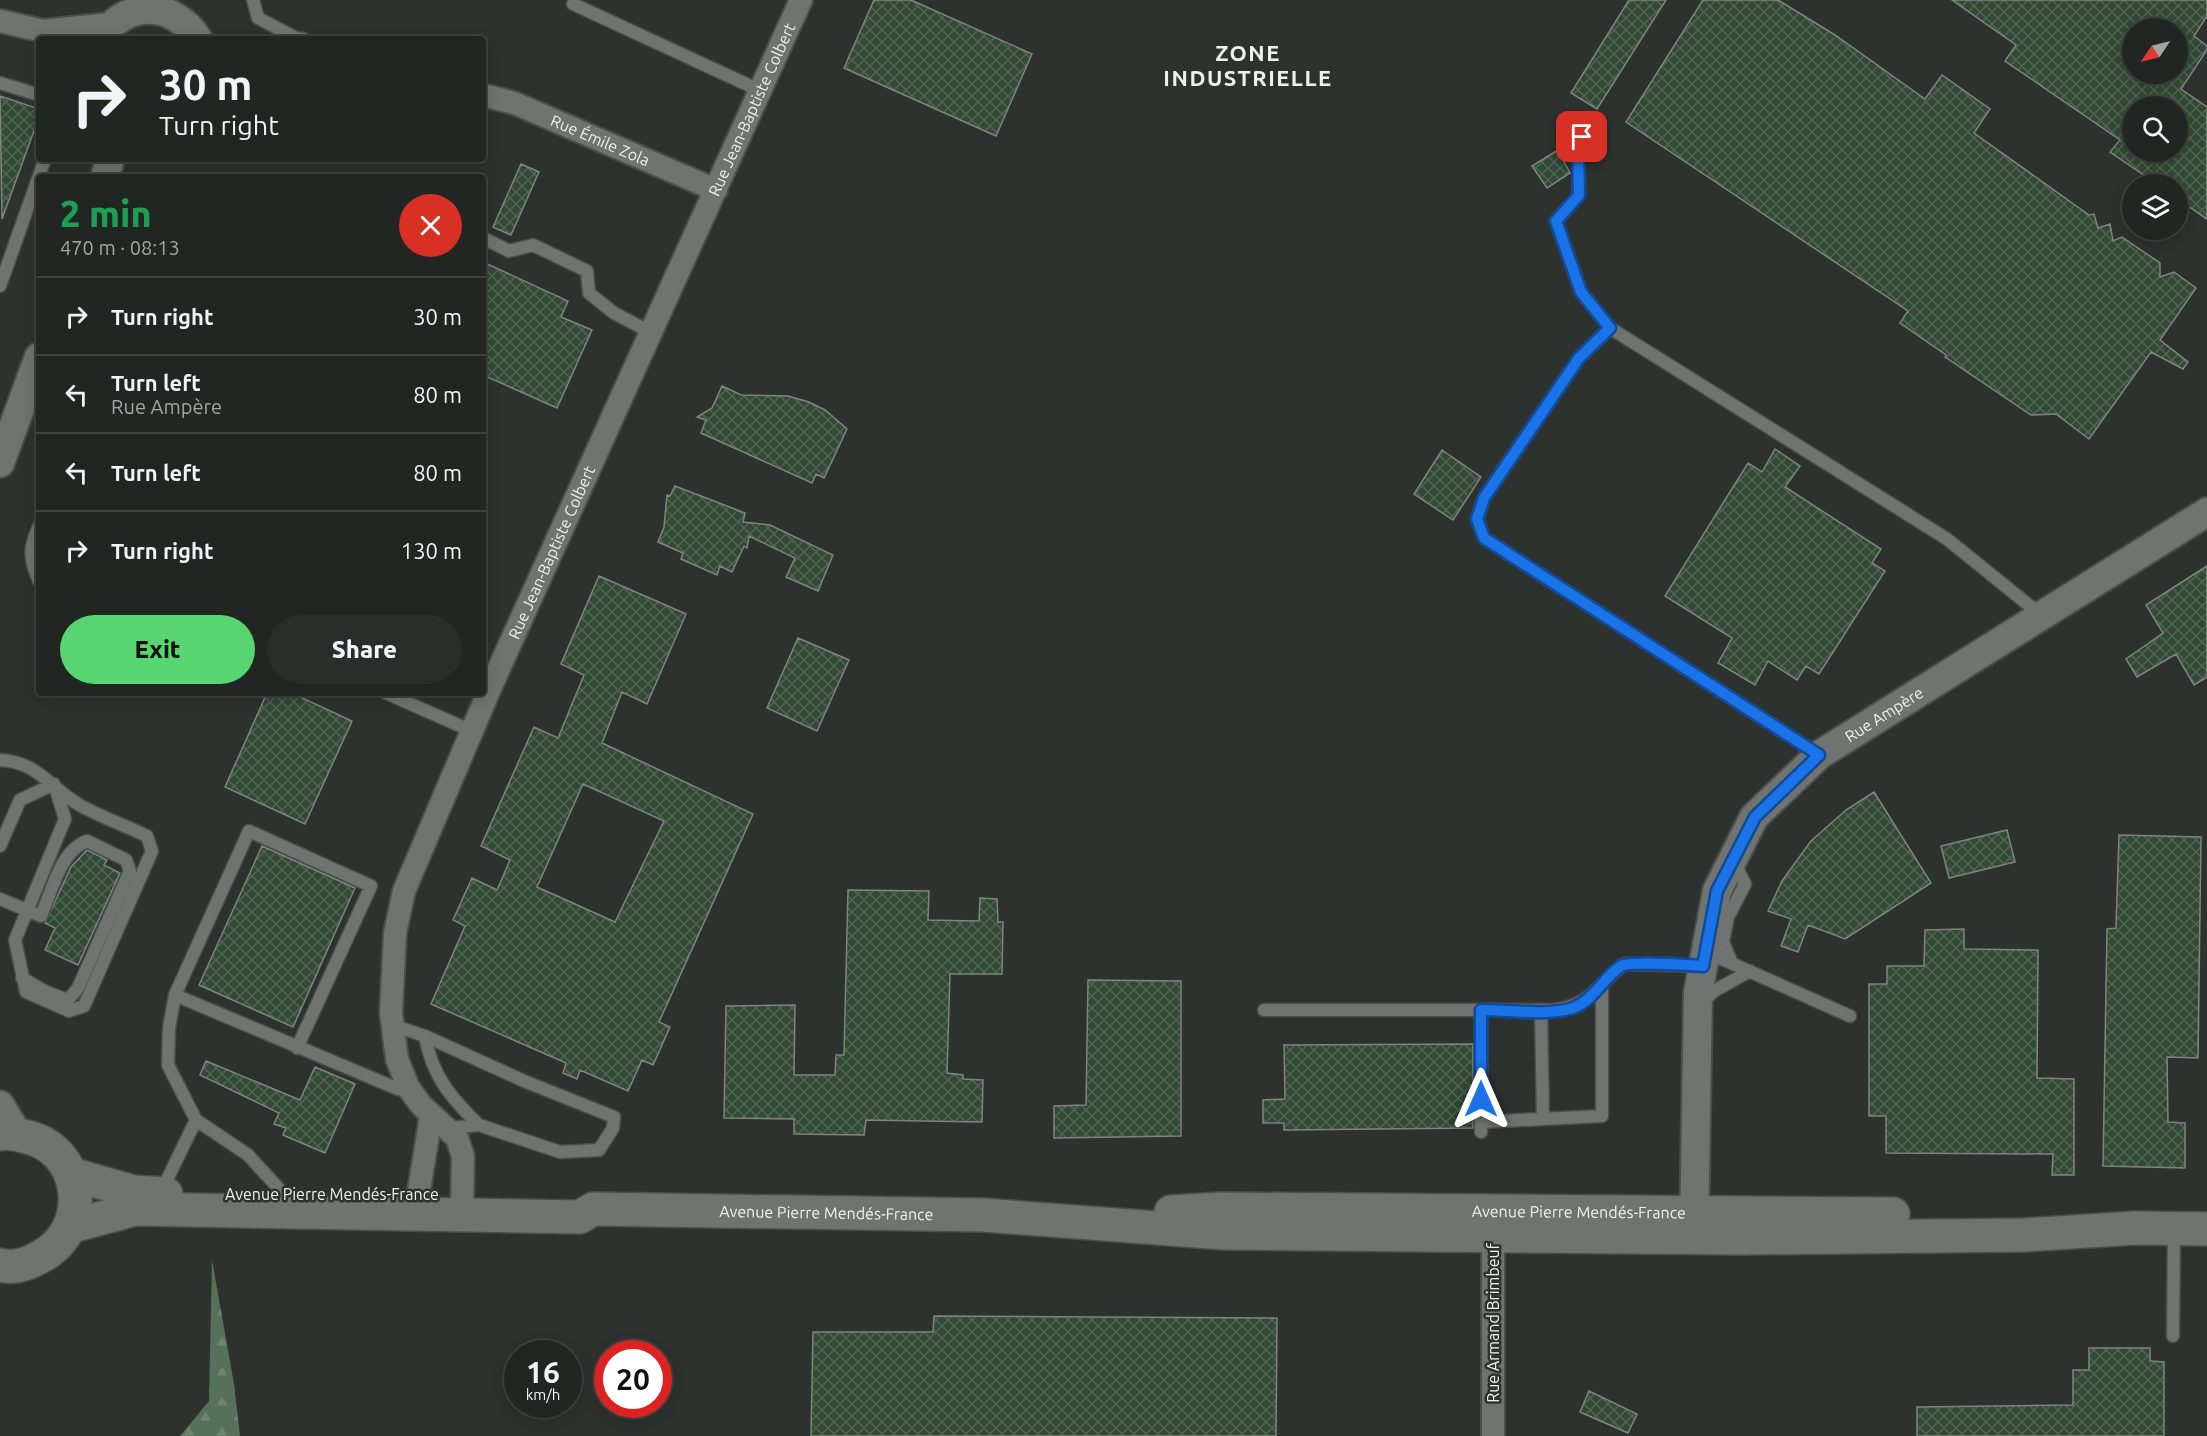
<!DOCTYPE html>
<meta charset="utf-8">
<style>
body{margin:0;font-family:Ubuntu,sans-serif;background:#2a2e2b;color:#f1f3f6;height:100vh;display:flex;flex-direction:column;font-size:22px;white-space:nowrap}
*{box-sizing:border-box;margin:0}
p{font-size:20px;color:#a2a5a6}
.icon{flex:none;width:33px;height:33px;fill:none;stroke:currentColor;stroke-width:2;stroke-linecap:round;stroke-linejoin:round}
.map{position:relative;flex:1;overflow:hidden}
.panel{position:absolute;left:36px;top:174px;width:450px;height:522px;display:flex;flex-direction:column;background:#222623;border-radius:6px;box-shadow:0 3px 15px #0003,0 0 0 2px #3f4341}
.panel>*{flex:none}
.hud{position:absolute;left:36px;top:36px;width:450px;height:126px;border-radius:6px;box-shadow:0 3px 15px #0003,0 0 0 2px #3f4341;background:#222623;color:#f1f3f6;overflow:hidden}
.needle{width:39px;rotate:235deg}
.controls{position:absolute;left:2122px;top:18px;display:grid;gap:12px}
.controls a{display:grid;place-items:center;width:66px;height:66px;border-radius:50%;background:#222623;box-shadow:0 3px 15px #0003,0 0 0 2px #3f4341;font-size:30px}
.speed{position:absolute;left:504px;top:1340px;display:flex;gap:12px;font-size:30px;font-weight:700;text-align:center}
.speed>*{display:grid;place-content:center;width:78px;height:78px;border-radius:50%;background:#222623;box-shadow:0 3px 15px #0003,0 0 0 2px #3f4341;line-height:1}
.speed small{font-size:15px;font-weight:400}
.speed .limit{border:9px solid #d22;background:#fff;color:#111}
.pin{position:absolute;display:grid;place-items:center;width:51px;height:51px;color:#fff;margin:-26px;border-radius:12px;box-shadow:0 3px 9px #0006}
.me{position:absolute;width:66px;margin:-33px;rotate:0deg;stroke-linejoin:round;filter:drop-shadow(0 0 4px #0008)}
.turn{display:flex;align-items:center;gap:21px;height:126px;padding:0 24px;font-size:27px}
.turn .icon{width:78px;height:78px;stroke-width:2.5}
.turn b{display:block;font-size:42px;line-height:51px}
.round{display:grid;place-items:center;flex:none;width:63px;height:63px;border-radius:32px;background:#2a2e2b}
.summary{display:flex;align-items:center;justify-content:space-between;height:102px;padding:0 24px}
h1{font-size:36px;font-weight:800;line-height:45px;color:#1e9e55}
.cta{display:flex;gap:12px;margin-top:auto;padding:12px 24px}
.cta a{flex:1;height:69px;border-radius:36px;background:#57d570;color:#111;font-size:24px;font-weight:800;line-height:69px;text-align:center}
.cta a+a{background:#2a2e2b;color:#f1f3f6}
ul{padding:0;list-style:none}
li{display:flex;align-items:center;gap:18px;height:78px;padding:0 24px;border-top:2px solid #3f4341}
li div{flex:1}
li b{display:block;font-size:22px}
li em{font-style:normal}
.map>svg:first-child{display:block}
</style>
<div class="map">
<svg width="2207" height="1436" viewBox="0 0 2207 1436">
<defs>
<pattern id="forest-firs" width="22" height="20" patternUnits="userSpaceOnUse" patternTransform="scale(1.5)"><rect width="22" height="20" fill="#577059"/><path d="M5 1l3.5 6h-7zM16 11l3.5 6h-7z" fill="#6f8571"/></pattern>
<pattern id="building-cross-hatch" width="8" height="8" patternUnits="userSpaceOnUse" patternTransform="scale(1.5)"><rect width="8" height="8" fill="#324a35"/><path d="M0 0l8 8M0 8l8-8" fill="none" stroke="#506553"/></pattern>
</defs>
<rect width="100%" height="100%" fill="#2e322f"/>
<path fill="url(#forest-firs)" d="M212 1260 234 1384 240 1436H180L209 1401Z"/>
<path fill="url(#building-cross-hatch)" stroke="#808480" stroke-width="1.5" fill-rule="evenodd" d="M874 0H911L1032 54 996 136 844 68Z
M1629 0H1666L1597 109 1571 93Z
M1703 0H1778L1835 35 1925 99 1942 75 1990 109 1974 133 2089 215 2094 214 2098 228 2110 224 2113 241 2122 237 2160 263V277L2174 272 2196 288 2160 340 2188 362 2183 369 2151 352 2089 439 2056 414 2031 415 1945 357 1946 355 1900 323 1908 311 1626 122Z
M1952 0H2207V16L2194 36 2207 46V50L2181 89 2207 107V219L2178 199V184H2157L2110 152 2120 140 2005 61 2016 45ZM2133 28H2178V74H2133ZM2133 106H2178V152H2133Z
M0 96 39 109V117L2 219Z
M1558 150 1570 173 1547 188 1532 166Z
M521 164 539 172 511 235 493 227Z
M483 262 568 301 561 317 592 330 557 408 483 375Z
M722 386 741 395 788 396 809 402 825 410 847 429 824 478 816 474 812 483 701 433 706 420 697 417 712 408Z
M1775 449 1800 466 1785 487 1881 549 1872 563 1885 571 1819 674 1806 666 1797 680 1768 661 1755 685 1718 663 1732 638 1665 596 1748 463 1762 472Z
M1442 450 1481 477 1453 520 1414 494Z
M675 486 745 513 743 522 770 525 833 555 818 591 786 577 795 558 749 536 747 548 744 546 732 572 720 566 717 575 681 559 683 553 658 542 664 527 667 495 670 496Z
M2207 566V677L2194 685 2176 654 2137 677 2126 659 2163 633 2146 605Z
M599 576 686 614 647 704 622 692 602 743 753 814 659 1022 670 1027 653 1065 642 1060 628 1091 580 1070 577 1079 563 1073 566 1063 431 1004 465 926 453 920 472 878 497 890 510 860 481 846 534 727 558 738 584 675 561 664ZM583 784 664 821 615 922 537 887Z
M798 638 849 660 817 731 767 708Z
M267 693H292L352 721 305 824 225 787Z
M1874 792 1931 883 1845 939 1808 925 1798 952 1781 946 1791 919 1768 911 1782 881 1811 841 1846 810Z
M2007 830 2015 862 1949 878 1941 846Z
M2119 835 2201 837 2198 1058 2167 1057 2168 1122 2185 1123V1168L2103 1166 2107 929 2116 928Z
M262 846 355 888 293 1027 199 985Z
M87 850 107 860 104 865 120 873 78 965 45 950 55 928 45 923 71 867Z
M848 890 929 891 928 920 979 921 980 898 997 899 998 922H1003L1002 974H950L947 1073 963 1075V1079L983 1080 982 1122 866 1120 864 1135 794 1134V1119L724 1118 726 1006 795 1005 794 1075H835L836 1055H844Z
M1964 929V949L2038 950 2037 1078 2074 1079V1175H2052L2053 1154 1886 1153V1116H1869V984H1887V966H1924L1925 930Z
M1088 980 1181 981V1136L1054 1138V1106L1086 1105Z
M1473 1044V1128L1284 1130V1123H1263V1100L1285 1099 1284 1045Z
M206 1061 300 1100 315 1067 355 1084 325 1153 283 1135 286 1128 274 1124 279 1113 200 1075Z
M934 1316 1277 1318 1276 1436H811L813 1332H933Z
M2089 1348H2150V1361L2164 1362V1436H1917V1407L2073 1405V1370H2089Z
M1589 1391 1637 1414 1628 1433 1580 1412Z"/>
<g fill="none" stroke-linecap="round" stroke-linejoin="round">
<defs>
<path id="service" d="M253 0 258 18 296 38 304 39
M573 4 761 91
M0 83 39 95
M1588 128 1578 148 1579 195 1556 221 1581 292 1610 328 1947 539 2041 615
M483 238 509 251 533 245 587 271 589 293 614 313 652 333
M0 286 45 159
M1610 328 1579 358 1484 498 1477 519 1484 538 1819 755
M39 526C29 548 29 558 39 581
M386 693 474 732
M0 760C40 762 52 791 83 807 104 818 126 826 147 836L152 851 84 1006 69 1011 26 992 15 940 65 819 54 784
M0 846 20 800 54 784
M0 899 41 916C52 891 60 851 87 841L126 860 130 871 78 988 68 1000 46 992 22 978
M1706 952 1850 1016
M1732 963 1723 942 1728 917 1745 884 1734 862
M175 995 398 1089 408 1087
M1701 1004 1714 991 1750 971
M1264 1010H1554C1592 1005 1597 985 1624 964L1703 966
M1541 1011 1543 1119
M392 1025 425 1036 524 1081 614 1117 613 1128 599 1150 560 1152 479 1125
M425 1036C432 1076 451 1098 479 1125L449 1128
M196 1120 168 1065 169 1028 175 995 249 831 371 886 297 1048
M1481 1122 1602 1116V984
M1481 1132V1010
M162 1190 196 1120 248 1155 282 1192
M2173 1336 2174 1229"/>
<g id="minor">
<path d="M0 21 43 31 109 24"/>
<path id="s1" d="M483 95 514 103 716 190"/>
<path d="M418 1214V1196L431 1116"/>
<path id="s2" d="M462 1215 463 1156 457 1138 421 1105 408 1087 397 1059 391 1013 395 933 404 891 491 686 801 0"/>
<path d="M1493 1436V1222"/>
</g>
<g id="tertiary">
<path d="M100 39C125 0 173 0 198 39"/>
<path d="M105 177 110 159"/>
<path d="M0 463 39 357"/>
<path d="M0 1105 18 1135"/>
<path id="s3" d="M1694 1234 1698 993 1717 891 1754 817 1819 755 2207 512"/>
</g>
<g id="secondary">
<path d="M0 1134C8 1132 15 1134 23 1136 84 1147 94 1229 40 1257 28 1264 14 1269 0 1265"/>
<path d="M71 1174 134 1192 166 1194"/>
<path id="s4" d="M1171 1212 1220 1209 1893 1214"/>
<path id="s5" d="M72 1226 135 1209 580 1217 593 1209 983 1215 1224 1233 1745 1238 2024 1235 2135 1228 2207 1229"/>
</g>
</defs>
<use href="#service" stroke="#4b4e4b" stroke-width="15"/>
<use href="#minor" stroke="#4b4e4b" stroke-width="26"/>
<use href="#tertiary" stroke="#4b4e4b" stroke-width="32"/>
<use href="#secondary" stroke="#4b4e4b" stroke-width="36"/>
<use href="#service" stroke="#707470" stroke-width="12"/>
<use href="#minor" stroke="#707470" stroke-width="22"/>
<use href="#tertiary" stroke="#707470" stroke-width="28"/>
<use href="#secondary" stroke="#707470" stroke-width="33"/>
</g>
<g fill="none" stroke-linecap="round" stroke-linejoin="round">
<defs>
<path id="route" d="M1481 1099V1010C1507 1010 1549 1016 1573 1008 1594 1000 1604 977 1621 966 1629 961 1689 965 1703 966L1717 891 1755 817 1819 755 1484 538 1477 519 1484 498 1579 358 1610 328 1581 292 1556 221 1579 195 1578 148 1582 137"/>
</defs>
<use href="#route" stroke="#114b97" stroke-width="15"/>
<use href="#route" stroke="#1a73e8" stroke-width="10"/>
</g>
<g text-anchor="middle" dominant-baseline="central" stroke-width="5" stroke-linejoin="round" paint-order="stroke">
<g font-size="16" fill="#eef1ee" stroke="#2e322f">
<text stroke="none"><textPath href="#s2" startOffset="1204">Rue Jean-Baptiste Colbert</textPath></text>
<text stroke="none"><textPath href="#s1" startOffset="126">Rue Émile Zola</textPath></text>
<text stroke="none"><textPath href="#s2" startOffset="718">Rue Jean-Baptiste Colbert</textPath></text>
<text stroke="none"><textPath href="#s3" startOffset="594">Rue Ampère</textPath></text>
<text x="332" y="1194">Avenue Pierre Mendés-France</text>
<text stroke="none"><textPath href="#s4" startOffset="408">Avenue Pierre Mendés-France</textPath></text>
<text stroke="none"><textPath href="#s5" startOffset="759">Avenue Pierre Mendés-France</textPath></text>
<text transform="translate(1493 1323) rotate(-90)">Rue Armand Brimbeuf</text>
</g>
<g font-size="22" font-weight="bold" letter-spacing="1.5" fill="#eef1ee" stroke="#2e322f">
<text x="1248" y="52">ZONE<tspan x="1248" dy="25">INDUSTRIELLE</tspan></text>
</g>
</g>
</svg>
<div class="controls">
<a><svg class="needle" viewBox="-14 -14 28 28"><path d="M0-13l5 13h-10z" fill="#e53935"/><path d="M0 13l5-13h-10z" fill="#a2a5a6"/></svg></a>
<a><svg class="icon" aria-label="search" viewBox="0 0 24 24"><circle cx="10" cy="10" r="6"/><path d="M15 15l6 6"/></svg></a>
<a><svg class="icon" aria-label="layers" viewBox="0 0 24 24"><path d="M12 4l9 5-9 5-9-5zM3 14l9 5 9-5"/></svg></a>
</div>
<div class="speed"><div>16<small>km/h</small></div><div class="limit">20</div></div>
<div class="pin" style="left:1582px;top:137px;background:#d93025"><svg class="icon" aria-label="arrive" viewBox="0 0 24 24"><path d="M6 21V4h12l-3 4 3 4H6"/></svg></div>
<svg class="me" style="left:1481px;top:1099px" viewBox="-20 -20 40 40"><path d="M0-17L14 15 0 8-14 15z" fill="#1a73e8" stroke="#fff" stroke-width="4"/></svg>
<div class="hud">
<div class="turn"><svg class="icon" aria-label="right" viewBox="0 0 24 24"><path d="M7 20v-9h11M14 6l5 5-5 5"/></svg><div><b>30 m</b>Turn right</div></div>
</div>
<section class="panel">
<div class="summary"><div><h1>2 min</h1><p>470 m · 08:13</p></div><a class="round" style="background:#d93025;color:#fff"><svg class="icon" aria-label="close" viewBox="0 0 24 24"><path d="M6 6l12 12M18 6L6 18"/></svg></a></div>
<ul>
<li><svg class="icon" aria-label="right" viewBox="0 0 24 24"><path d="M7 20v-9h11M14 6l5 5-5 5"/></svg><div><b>Turn right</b></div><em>30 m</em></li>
<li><svg class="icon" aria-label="left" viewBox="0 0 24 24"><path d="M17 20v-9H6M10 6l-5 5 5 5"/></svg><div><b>Turn left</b><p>Rue Ampère</p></div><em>80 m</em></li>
<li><svg class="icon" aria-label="left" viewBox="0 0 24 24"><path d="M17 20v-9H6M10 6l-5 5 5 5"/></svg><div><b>Turn left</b></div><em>80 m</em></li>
<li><svg class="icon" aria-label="right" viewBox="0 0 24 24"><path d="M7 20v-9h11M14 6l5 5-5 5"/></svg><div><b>Turn right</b></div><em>130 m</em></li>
</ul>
<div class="cta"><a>Exit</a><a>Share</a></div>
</section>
</div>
